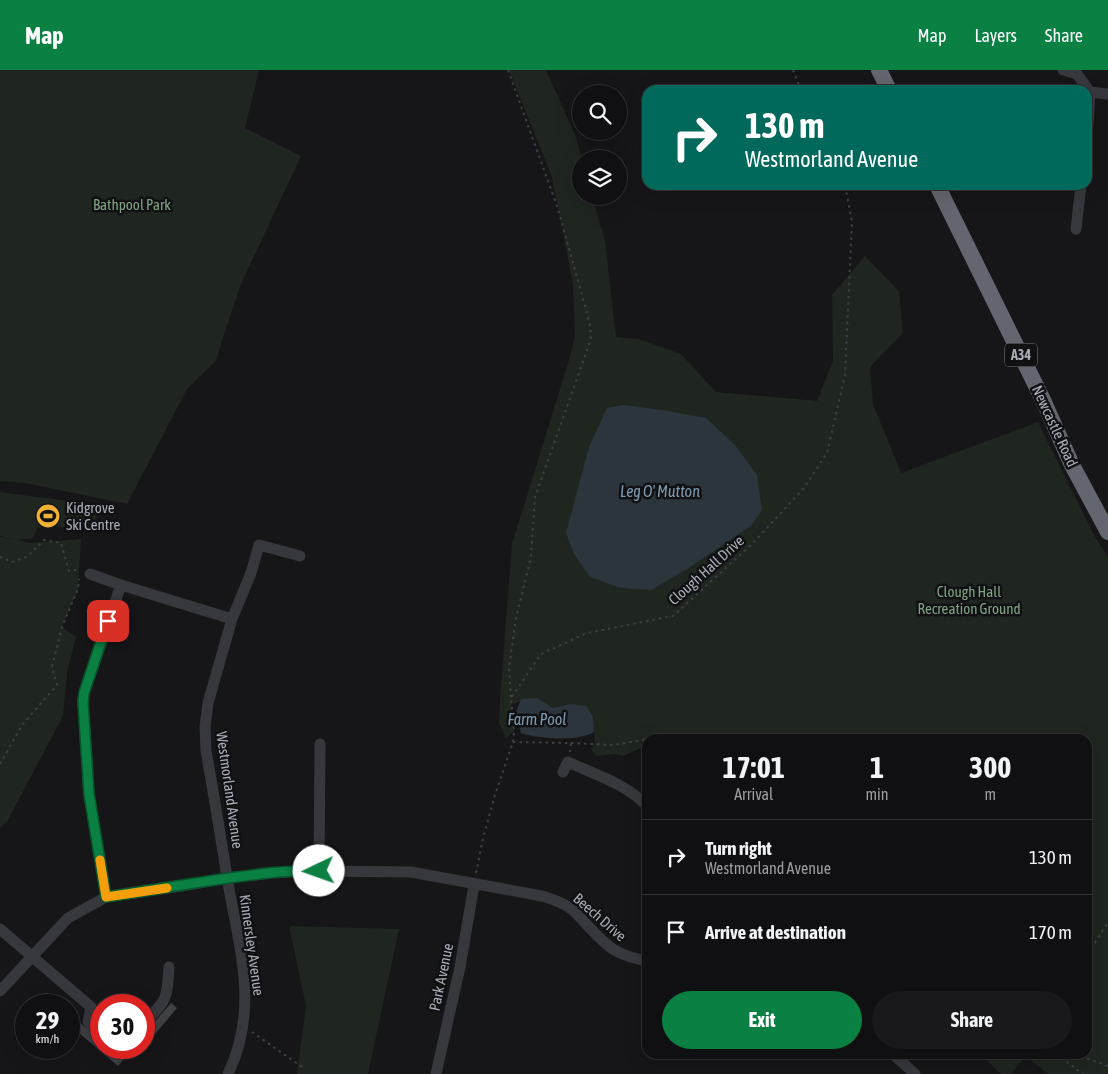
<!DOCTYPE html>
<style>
body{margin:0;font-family:"Asap Condensed",sans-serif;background:#19191b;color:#f1f3f6;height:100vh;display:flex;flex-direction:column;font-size:19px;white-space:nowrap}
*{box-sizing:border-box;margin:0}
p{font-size:16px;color:#9c9d9f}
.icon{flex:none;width:28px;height:28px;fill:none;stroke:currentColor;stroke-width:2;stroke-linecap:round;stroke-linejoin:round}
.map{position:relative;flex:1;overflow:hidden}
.sheet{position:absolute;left:642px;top:664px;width:450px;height:325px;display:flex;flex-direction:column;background:#101012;border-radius:15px;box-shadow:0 5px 20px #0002,0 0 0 1px #303032}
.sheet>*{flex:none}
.banner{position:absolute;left:642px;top:15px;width:450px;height:105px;border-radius:15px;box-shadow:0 5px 20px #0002,0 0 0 1px #303032;background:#00695c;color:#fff;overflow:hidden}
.buttons{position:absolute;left:572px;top:15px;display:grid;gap:10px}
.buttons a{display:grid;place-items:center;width:55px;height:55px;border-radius:50%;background:#101012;box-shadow:0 5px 20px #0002,0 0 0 1px #303032;font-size:25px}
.speed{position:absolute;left:15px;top:924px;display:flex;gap:10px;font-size:25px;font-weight:700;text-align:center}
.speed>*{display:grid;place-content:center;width:65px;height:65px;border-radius:50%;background:#101012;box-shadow:0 5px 20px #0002,0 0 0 1px #303032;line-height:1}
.speed small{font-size:12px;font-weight:400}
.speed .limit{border:8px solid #d22;background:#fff;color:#111}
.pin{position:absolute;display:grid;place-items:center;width:42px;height:42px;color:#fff;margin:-21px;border-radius:10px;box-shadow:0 2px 8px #0006}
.me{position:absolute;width:55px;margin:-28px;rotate:267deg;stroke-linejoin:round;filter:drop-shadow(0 0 4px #0008)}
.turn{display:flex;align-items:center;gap:18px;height:105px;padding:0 20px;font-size:22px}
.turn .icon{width:65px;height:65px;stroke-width:2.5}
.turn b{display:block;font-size:35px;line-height:42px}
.eta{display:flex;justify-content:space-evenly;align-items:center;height:85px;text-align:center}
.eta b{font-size:30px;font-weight:700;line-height:35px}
.primary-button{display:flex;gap:10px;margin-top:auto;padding:10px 20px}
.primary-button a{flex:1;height:58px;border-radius:30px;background:#0b8043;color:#fff;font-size:20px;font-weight:700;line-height:58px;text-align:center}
.primary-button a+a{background:#19191b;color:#f1f3f6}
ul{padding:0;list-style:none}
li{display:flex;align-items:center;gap:15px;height:75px;padding:0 20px;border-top:1px solid #303032}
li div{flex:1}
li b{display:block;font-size:19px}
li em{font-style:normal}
header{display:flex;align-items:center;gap:30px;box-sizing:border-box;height:70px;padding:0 25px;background:#0b8043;color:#fff}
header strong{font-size:24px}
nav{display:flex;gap:28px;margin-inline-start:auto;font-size:18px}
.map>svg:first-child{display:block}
</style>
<header>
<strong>Map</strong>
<nav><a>Map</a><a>Layers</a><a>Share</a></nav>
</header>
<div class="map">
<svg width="1108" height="1004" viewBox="0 0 1108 1004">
<rect width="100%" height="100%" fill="#161618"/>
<path fill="#1e261f" d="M0 0H259L245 58 301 86 241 214 222 270 216 291 187 319 127 434 25 413 0 411Z
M509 0H546L576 67 582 89 581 126H592L605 171 616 267 639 269 681 284 716 322 817 331 833 291 832 225 865 186 899 221 903 263 870 297 873 334 901 403 1038 352 1094 465 1108 487V1004H1048L1026 986 1011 1004H1001L980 984H1088V669H668L666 667 662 669H648L647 675 624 686 615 684 596 686 591 679 595 672 593 647 570 634 553 638C535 627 531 626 511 635L514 661 506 668 499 653 500 628 512 474 569 290 575 267 573 214 552 107Z
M0 422 98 435 95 461 55 456 37 458 33 468 19 470 30 473 81 469 78 519 62 557 76 567 67 602 63 646 7 752 0 758V467L14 469 0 466Z
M289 856 399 859 368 1004H297L306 936Z"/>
<path fill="#2c353c" d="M623 335 662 340 706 348 735 375 757 405 762 440 751 456 687 499 651 520 621 518 590 507 574 484 566 463 589 377 607 338Z
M537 628 553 638 570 634 586 636 593 647 594 662C577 672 540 669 521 663L516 642 521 629Z"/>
<path fill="#404145" d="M171 933 177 938 144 977V964Z
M78 951 101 971V978H109L123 990 118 996 72 957Z
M132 978H143L137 985 131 979Z"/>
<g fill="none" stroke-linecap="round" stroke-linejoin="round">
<path stroke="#3d3f44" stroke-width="2" stroke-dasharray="2.5 4" stroke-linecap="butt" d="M508 0 558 139 590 254 591 269 535 427 531 487 516 548 509 598 511 628
M793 0 801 20
M0 487 12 492 27 487 44 470 61 473 69 501 80 499
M648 669H659
M513 672 571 673 570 682
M571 673 613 675 648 669
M0 694 22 655 57 615 52 597 62 557 78 519 79 509
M476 803 483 768 495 725 513 672 514 661 511 628 541 584 587 563 673 546 751 475 804 418 827 383 845 305 852 152 845 115
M1088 884 1108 852
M252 962 305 999
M1056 984 1083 1004
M1075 984 1108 996"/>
<path stroke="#37383d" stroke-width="11" d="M1063 0 1077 4 1090 22 1108 24
M1088 56 1090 22
M1076 159 1081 115
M90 504 121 515 232 549
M563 702 568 692C596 705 627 714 648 737
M319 801 320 674
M106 827 89 724 83 632 84 623 121 515
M0 859 91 937 88 952 101 966
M0 921 68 848 106 827 182 816 227 808 271 803 319 801 411 802 542 826C552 829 562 832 570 838 576 842 581 849 587 855 608 877 616 886 648 891
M144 953C167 930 167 930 169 897
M113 978 116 981 119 978
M893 984 915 1004
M228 1004C259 939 240 881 228 813 221 769 214 725 206 681L205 657 208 633 232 549 251 503 259 475 300 486
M436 1004 460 897 474 815"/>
<path stroke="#63666e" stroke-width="16" d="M879 0 889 20
M937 115 1043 330 1072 395 1108 462"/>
</g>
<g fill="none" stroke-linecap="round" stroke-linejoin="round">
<defs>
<path id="route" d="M108 551 84 623 83 632 89 724 106 827C160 819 214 809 269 803 286 801 303 801 319 801"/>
</defs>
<use href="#route" stroke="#07532c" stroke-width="12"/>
<use href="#route" stroke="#0b8043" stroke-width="9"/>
<path stroke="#f59e0b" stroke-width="9" d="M100 790 106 827 167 818"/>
</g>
<defs>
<symbol id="stadium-disc" viewBox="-11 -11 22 22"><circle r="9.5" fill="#f2b134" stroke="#111113"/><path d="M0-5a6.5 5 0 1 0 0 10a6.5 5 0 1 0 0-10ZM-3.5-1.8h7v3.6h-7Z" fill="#111"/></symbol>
</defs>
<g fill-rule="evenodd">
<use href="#stadium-disc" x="34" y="432" width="28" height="28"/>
</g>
<g text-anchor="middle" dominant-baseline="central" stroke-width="5" stroke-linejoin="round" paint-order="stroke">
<rect fill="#111113" stroke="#7b7e86" stroke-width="1" x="1005" y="273.5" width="32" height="23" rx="4"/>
<g font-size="14" font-weight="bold" fill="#a8adb8">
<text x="1021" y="285">A34</text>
</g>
<g font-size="15" fill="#7fa381" stroke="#111113">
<text x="132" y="134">Bathpool Park</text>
<text x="969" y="521">Clough Hall<tspan x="969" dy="17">Recreation Ground</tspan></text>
</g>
<g font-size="15" fill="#a8adb8" stroke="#111113">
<text transform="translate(1055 356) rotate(65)">Newcastle Road</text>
<text transform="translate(706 500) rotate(-42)">Clough Hall Drive</text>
<text transform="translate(230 720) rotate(82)">Westmorland Avenue</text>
<text transform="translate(600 847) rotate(41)">Beech Drive</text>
<text transform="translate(252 875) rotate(82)">Kinnersley Avenue</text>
<text transform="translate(441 907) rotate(-78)">Park Avenue</text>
</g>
<g font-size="15" fill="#a8adb8" stroke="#111113" text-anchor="start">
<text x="66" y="437">Kidgrove<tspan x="66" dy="17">Ski Centre</tspan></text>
</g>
<g font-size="16" font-style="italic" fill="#7f9bb3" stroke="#111113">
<text x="660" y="421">Leg O' Mutton</text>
<text x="537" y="649">Farm Pool</text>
</g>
</g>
</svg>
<div class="buttons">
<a><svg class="icon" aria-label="search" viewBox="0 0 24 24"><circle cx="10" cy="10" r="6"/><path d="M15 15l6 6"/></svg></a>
<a><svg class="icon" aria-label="layers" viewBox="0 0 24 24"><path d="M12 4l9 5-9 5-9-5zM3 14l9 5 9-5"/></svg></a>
</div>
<div class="speed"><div>29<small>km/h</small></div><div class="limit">30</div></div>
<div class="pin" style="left:108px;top:551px;background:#d93025"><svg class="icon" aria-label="arrive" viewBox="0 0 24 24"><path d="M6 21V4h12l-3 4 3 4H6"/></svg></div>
<svg class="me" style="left:319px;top:801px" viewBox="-20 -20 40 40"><circle r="19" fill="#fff"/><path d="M0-13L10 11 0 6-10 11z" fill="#0b8043"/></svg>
<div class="banner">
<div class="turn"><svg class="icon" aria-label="right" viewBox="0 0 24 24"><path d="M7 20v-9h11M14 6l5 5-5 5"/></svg><div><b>130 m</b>Westmorland Avenue</div></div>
</div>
<section class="sheet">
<div class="eta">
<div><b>17:01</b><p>Arrival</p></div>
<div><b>1</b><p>min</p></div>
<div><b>300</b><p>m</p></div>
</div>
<ul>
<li><svg class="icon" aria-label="right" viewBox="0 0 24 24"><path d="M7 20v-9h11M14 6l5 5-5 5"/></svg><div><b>Turn right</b><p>Westmorland Avenue</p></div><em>130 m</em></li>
<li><svg class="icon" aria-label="arrive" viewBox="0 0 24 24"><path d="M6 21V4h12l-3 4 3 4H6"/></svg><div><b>Arrive at destination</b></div><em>170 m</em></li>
</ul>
<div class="primary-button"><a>Exit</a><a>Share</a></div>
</section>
</div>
